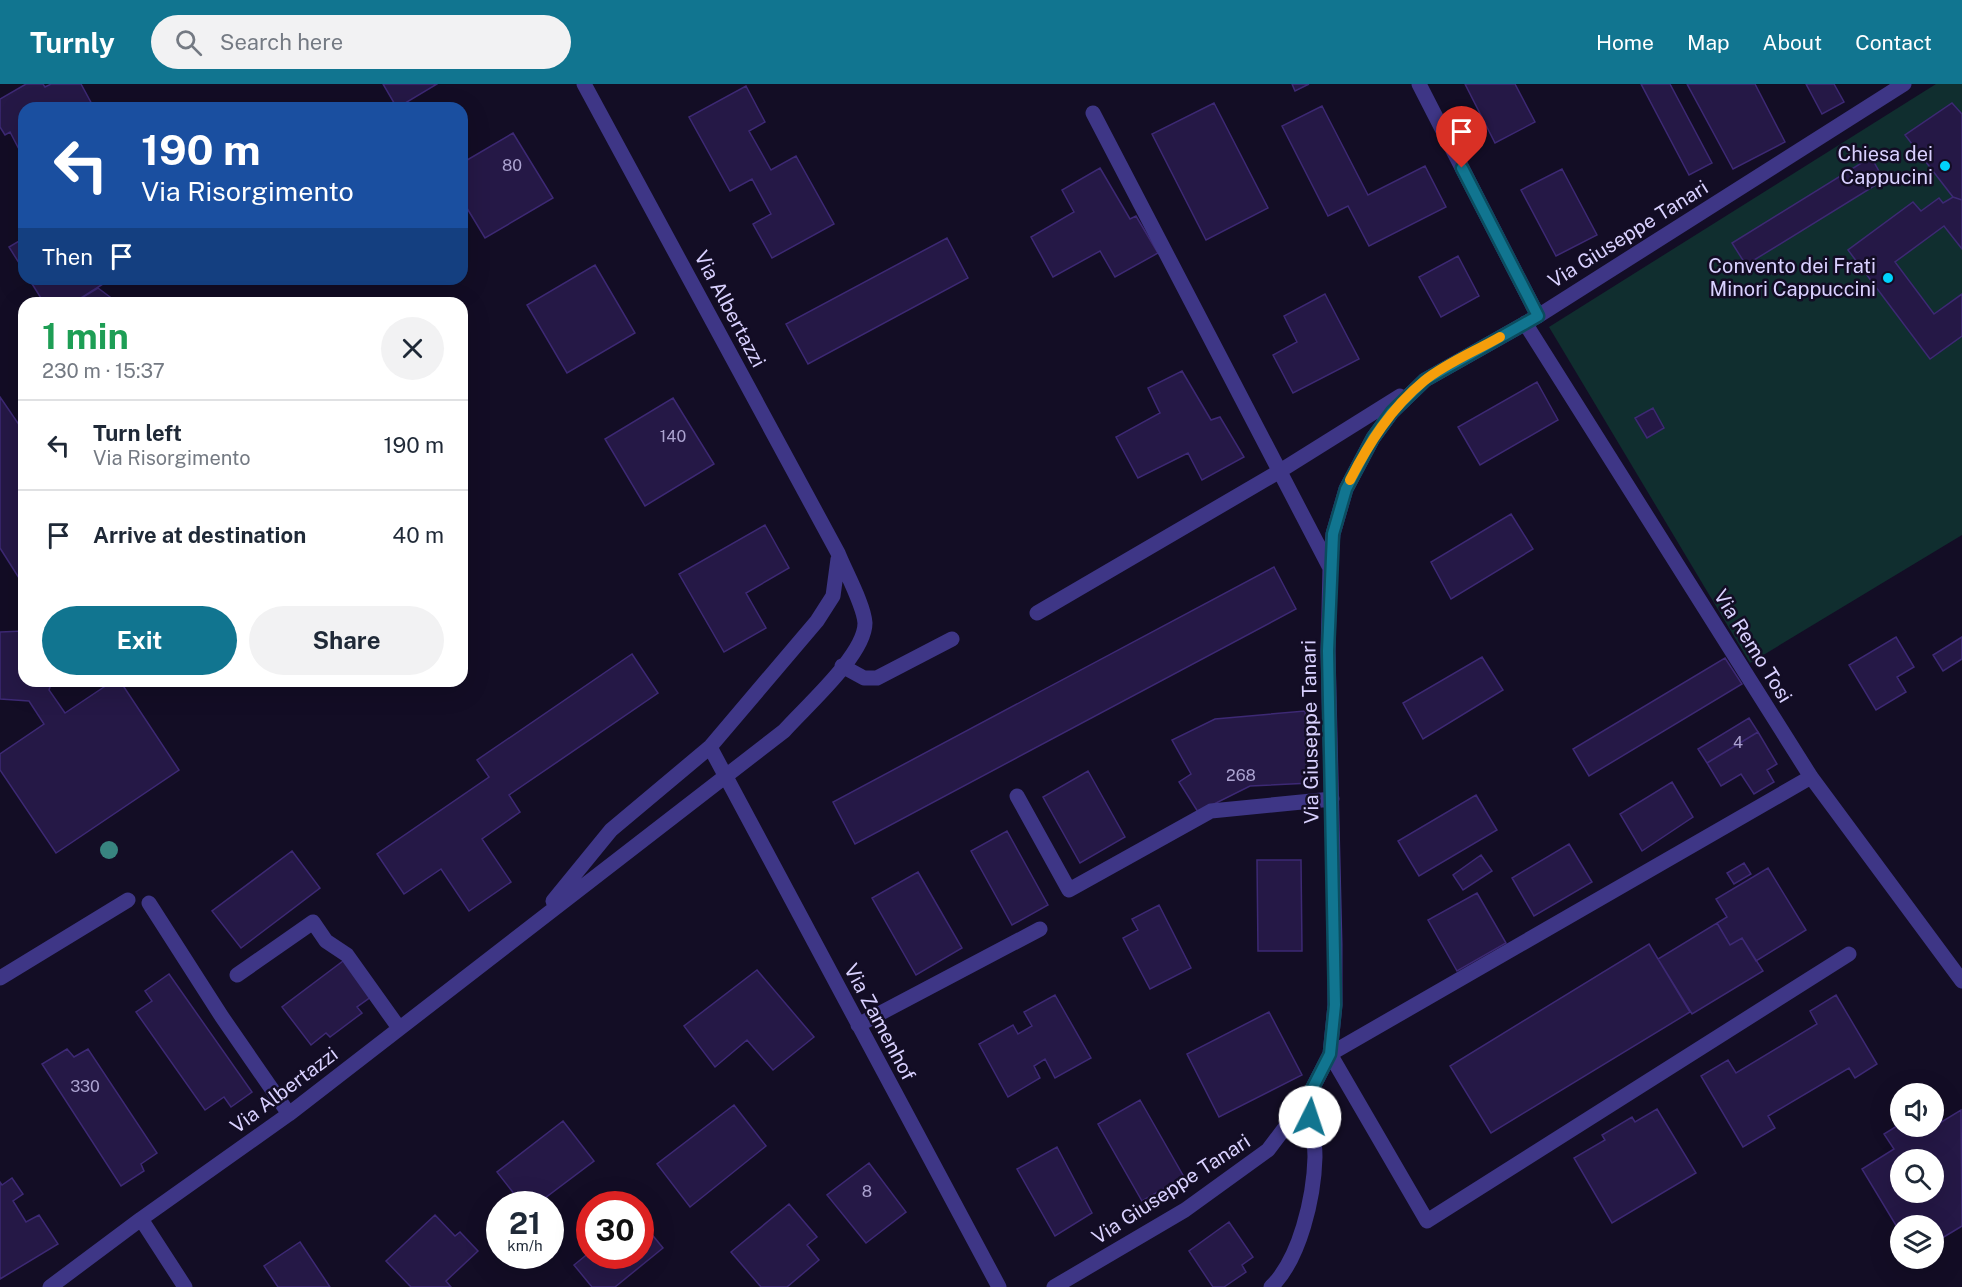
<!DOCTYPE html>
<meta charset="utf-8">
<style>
body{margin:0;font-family:"Public Sans",sans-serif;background:#f2f2f3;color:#1f2937;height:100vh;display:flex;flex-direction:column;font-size:22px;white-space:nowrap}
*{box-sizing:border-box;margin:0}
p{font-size:20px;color:#747a83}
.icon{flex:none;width:33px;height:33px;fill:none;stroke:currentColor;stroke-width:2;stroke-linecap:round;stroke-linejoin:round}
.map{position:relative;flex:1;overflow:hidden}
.details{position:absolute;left:18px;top:213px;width:450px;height:390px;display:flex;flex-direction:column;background:#fff;border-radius:18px;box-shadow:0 6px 24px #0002}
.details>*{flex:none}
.hud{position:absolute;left:18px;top:18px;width:450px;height:183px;border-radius:18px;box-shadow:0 6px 24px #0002;background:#1a4fa0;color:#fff;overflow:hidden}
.fabs{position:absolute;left:1890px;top:999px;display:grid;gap:12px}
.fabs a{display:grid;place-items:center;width:54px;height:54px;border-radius:50%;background:#fff;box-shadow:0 6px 24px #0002;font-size:30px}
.speed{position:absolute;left:486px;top:1107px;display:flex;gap:12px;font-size:30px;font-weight:700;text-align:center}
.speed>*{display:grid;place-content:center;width:78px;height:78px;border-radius:50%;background:#fff;box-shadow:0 6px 24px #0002;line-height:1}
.speed small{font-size:15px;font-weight:400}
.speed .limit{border:9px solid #d22;background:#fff;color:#111}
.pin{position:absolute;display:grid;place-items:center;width:51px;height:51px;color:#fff;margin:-62px -26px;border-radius:50% 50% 50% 0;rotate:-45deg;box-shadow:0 0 6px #0007}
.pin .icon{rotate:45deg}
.me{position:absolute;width:66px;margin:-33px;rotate:4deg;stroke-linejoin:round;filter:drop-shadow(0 0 4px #0008)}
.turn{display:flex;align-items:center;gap:21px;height:126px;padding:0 24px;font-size:27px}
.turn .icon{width:78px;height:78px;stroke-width:2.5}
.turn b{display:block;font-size:42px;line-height:51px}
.then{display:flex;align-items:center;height:57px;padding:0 24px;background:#0003;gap:12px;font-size:22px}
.round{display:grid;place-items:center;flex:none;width:63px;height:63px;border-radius:32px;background:#f2f2f3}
.summary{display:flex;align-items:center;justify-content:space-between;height:102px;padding:0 24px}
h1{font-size:36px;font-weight:700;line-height:45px;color:#1e9e55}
.action{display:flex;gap:12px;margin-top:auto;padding:12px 24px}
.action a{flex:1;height:69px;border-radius:36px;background:#117590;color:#fff;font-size:24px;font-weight:700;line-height:69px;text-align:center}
.action a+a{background:#f2f2f3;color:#1f2937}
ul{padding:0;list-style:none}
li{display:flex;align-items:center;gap:18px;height:90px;padding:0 24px;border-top:2px solid #e0e1e3}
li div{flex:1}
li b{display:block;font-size:22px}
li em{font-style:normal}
header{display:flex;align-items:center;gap:36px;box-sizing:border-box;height:84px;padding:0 30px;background:#117590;color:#fff}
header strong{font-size:28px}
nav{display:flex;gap:33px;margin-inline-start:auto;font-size:21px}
.search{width:420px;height:54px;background:#f2f2f3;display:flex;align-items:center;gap:15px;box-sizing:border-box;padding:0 21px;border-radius:33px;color:#747a83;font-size:22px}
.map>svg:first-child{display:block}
</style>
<header>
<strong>Turnly</strong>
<div class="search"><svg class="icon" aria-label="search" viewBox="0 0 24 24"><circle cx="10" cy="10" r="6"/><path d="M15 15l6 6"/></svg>Search here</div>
<nav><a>Home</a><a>Map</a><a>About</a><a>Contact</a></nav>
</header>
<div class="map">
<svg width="1962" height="1203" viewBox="0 0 1962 1203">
<rect width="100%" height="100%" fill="#130d25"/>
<path fill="#102e2f" d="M1936 0H1962V451L1750 579 1549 243Z"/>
<path fill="#251846" stroke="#3d2974" stroke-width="1.5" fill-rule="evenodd" d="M26 0H43L45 3 51 0H81L94 24H24L22 71 10 48 5 51 0 43V15Z
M383 0H437L397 24Z
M1292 0H1309L1295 7Z
M1465 0H1515L1535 38 1495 59Z
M1641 0H1670L1712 79 1689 91Z
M1687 0H1755L1785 58 1733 85Z
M1806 0H1834L1844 18 1822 30Z
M746 2 765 38 749 47 771 86 796 72 834 140 772 174 753 140 771 130 752 95 730 107 689 33Z
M1214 19 1268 124 1206 156 1152 50Z
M1952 19 1962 30V116L1953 113 1905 51Z
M1322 22 1368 111 1425 82 1446 123 1369 162 1348 122 1328 132 1282 42Z
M513 49 553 114 485 154 462 116V79Z
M1871 73 1884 96 1746 181 1732 159Z
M1100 84 1130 135 1136 132 1158 169 1115 193 1100 167 1053 193 1031 153 1074 128 1062 106Z
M1562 85 1597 151 1556 172 1521 106Z
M1953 113 1962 116V165L1944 142 1895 178 1934 230 1962 210V252L1930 275 1848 166 1913 118 1921 127 1939 114 1943 119Z
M24 154V187L9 163Z
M947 154 968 194 808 280 786 240Z
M1458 172 1479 212 1441 233 1419 193Z
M595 181 635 249 567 289 527 221Z
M29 195H111L73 219H44Z
M98 204 118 219H73Z
M1325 210 1359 275 1293 309 1273 271 1297 258 1284 232Z
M1182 287 1211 336 1220 333 1244 373 1202 396 1188 369 1138 394 1116 353 1160 329 1148 304Z
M1537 298 1558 336 1480 381 1458 343Z
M0 313 24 348V502L0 464Z
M673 314 714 380 645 422 605 355Z
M1653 324 1664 344 1647 354 1635 334Z
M1511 430 1533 465 1451 515 1431 478Z
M765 441 789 484 746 509 766 544 724 568 679 490Z
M1274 483 1296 525 855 760 833 718Z
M24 547V597H52L49 606 65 629 113 597H120L179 686 56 769 0 686V670L44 640 29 617 0 615V548Z
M1896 553 1914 583 1897 593 1906 608 1876 626 1849 581Z
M1962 553V575L1943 587 1933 571Z
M632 570 658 609 509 711 520 728 482 755 511 798 469 827 441 785 404 810 377 770 489 693 477 676Z
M1482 573 1503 606 1423 655 1403 619Z
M1725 574 1742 600 1589 692 1573 665Z
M1305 627 1311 699 1250 702 1198 728 1179 698 1191 690 1172 656 1215 635Z
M1749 634 1758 648 1707 679 1698 665Z
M1758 648 1777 680 1767 686 1774 698 1754 710 1741 690 1721 702 1707 679Z
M1088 687 1125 753 1080 779 1043 713Z
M1672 698 1693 733 1642 767 1620 730Z
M1476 711 1497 746 1419 792 1398 757Z
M1007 747 1048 821 1012 841 971 767Z
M1569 760 1592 798 1534 832 1512 794Z
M292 767 320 804 241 864 212 827Z
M1481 771 1492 787 1463 806 1453 791Z
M1257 776H1301L1302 867H1258Z
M1744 779 1751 790 1734 800 1727 789Z
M1768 784 1806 846 1756 877 1742 854 1730 861 1717 839 1727 833 1716 815Z
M918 788 962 864 916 891 872 814Z
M1477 809 1506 859 1457 887 1428 836Z
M1159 821 1191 884 1150 905 1123 854 1138 846 1132 835Z
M1717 839 1730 861 1742 854 1763 887 1692 930 1658 875Z
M1649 860 1690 928 1491 1049 1450 982Z
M347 874 375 910 357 923 362 929 330 953 326 949 311 961 282 923Z
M757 886 814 953 773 986 747 956 715 983 684 942Z
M169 890 252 1008 231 1023 224 1013 205 1026 136 928 152 917 145 907Z
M1055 911 1091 974 1055 994 1045 975 1034 982 1040 994 1008 1013 979 960 1013 941 1018 950 1032 942 1024 928Z
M1836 911 1877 980 1855 994 1849 984 1768 1032 1775 1044 1743 1063 1701 992 1728 976 1736 989 1817 940 1810 927Z
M1269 928 1302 991 1219 1033 1187 970Z
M67 965 74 973 88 965 157 1069 141 1080 144 1087 121 1102 42 980Z
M1140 1016 1184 1093 1142 1117 1098 1040Z
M734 1021 766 1062 690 1123 657 1080Z
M1657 1025 1696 1089 1612 1139 1574 1074 1605 1056 1602 1051 1632 1033 1635 1038Z
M1961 1026 1962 1142 1934 1159V1142H1900V1148L1862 1085 1894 1065 1884 1050 1900 1040V1042H1915L1920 1051ZM1900 1076H1934V1108H1900Z
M563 1037 594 1077 537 1120H522L497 1088Z
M1057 1063 1092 1129 1055 1152 1017 1085Z
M869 1079 906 1128 866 1159 827 1111Z
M12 1094 23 1110 13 1117 26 1138 39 1131 58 1160 0 1195V1098L2 1101Z
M789 1120 817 1153 807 1161 819 1176 787 1203H761L731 1168Z
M435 1131 455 1152 460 1148 478 1167 446 1197 451 1203H411L386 1177Z
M640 1136 663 1164 615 1203H592L574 1181 590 1168V1172H640Z
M1229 1138 1253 1173 1242 1181 1246 1188 1224 1203H1213L1189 1167Z
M300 1158 330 1203H278L264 1182Z"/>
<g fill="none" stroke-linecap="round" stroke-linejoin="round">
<path stroke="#3e3686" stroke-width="15" d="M1419 0 1538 232
M1093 29 1330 484
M1525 239 1811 693 1962 897
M1037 529 1280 387 1400 312
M842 582 864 594H877L952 555
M710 663 999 1203
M1811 693 1330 970 1427 1137 1849 870
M1017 712 1069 806 1211 727 1332 715
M553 817 611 746 710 663 817 537 833 512 838 475
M149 819 222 933 289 1030
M237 891 313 838 326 857 347 871 399 944
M0 894 128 816
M858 941 1040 845
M141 1135 185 1203
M50 1203 141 1135 289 1030 784 647C805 623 865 571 865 539 864 521 845 487 838 469L584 0
M1054 1203 1185 1126 1268 1066 1308 1013 1330 970 1335 921V860L1328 567 1330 484 1333 450 1346 405 1373 354 1392 328 1425 296 1538 232 1904 0
M1271 1203C1300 1175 1314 1113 1315 1073 1315 1053 1310 1033 1308 1013"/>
</g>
<circle fill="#388480" cx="109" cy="766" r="9"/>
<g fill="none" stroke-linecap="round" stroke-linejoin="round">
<defs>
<path id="route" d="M1310 1033 1308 1013 1330 970 1335 921 1328 567 1333 450 1346 405 1373 354 1392 328 1425 296 1538 232 1462 84"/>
</defs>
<use href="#route" stroke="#0b4c5e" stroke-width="15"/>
<use href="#route" stroke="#117590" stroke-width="10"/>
<path stroke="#f59e0b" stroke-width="10" d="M1350 396C1369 359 1391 324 1424 297 1446 279 1476 267 1500 253"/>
</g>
<g fill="#00d2fc" stroke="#130d25" stroke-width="2">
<circle cx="1945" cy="82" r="6"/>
<circle cx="1888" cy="194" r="6"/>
</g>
<g text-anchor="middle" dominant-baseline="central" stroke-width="5" stroke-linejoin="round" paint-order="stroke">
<g font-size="16" fill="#aca3d1">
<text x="512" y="81">80</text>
<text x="673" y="352">140</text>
<text x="1738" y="658">4</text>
<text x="1241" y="691">268</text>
<text x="85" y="1002">330</text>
<text x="867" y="1107">8</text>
</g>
<g font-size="20" fill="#d9d1ff" stroke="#130d25" text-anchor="end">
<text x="1933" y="70">Chiesa dei<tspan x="1933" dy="23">Cappucini</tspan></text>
<text x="1876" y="182">Convento dei Frati<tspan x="1876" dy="23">Minori Cappuccini</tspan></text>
</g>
<g font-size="20" fill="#d9d1ff" stroke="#130d25">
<text transform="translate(1628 150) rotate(-32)">Via Giuseppe Tanari</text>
<text transform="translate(730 225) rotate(62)">Via Albertazzi</text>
<text transform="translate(1753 562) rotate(58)">Via Remo Tosi</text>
<text transform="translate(1310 648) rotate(-91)">Via Giuseppe Tanari</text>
<text transform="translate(880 938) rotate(62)">Via Zamenhof</text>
<text transform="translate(284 1006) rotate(-37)">Via Albertazzi</text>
<text transform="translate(1171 1105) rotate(-33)">Via Giuseppe Tanari</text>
</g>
</g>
</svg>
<div class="fabs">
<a><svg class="icon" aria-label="sound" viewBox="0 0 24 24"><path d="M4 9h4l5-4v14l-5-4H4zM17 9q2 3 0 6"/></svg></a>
<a><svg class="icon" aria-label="search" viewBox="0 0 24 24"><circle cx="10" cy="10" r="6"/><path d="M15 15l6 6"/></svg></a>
<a><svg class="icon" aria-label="layers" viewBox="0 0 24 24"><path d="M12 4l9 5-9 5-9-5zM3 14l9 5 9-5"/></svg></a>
</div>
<div class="speed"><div>21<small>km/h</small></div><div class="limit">30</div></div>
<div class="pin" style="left:1462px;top:84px;background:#d93025"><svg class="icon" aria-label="arrive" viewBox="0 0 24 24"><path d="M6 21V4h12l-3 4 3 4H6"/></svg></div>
<svg class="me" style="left:1310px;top:1033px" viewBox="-20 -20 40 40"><circle r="19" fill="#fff"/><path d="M0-13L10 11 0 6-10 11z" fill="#117590"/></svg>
<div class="hud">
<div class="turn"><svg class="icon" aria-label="left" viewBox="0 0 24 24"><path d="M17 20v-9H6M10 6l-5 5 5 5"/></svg><div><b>190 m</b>Via Risorgimento</div></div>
<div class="then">Then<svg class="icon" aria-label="arrive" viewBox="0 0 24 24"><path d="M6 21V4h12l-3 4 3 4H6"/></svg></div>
</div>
<section class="details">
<div class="summary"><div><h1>1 min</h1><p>230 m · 15:37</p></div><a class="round"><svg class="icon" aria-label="close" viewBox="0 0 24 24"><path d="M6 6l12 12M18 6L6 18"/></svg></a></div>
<ul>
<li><svg class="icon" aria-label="left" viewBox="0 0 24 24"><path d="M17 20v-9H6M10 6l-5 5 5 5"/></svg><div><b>Turn left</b><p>Via Risorgimento</p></div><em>190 m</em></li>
<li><svg class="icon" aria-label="arrive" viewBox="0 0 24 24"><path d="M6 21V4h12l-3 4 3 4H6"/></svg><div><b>Arrive at destination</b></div><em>40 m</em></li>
</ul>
<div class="action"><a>Exit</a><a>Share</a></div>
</section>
</div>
